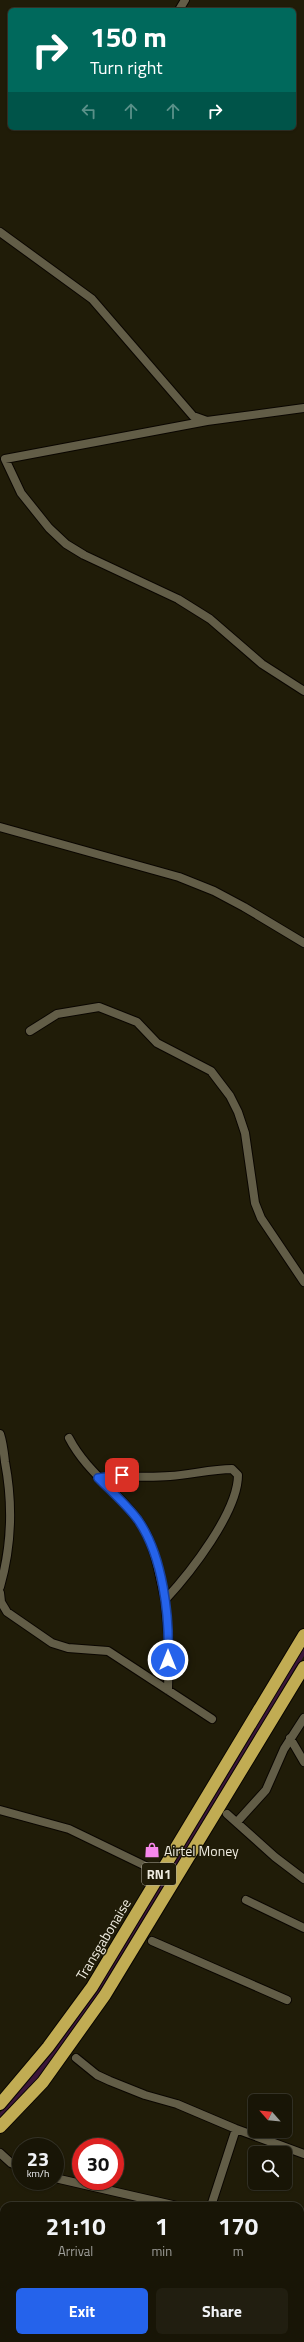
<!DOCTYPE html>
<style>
body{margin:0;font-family:"Titillium Web",sans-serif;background:#211e10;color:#f1f3f6;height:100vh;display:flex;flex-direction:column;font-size:15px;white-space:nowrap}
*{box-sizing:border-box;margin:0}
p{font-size:13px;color:#9f9f9b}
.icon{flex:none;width:22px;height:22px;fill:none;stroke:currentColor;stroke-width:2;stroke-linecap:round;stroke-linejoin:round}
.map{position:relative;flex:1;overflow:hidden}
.details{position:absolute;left:0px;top:2202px;width:304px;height:140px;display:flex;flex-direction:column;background:#181506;border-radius:12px 12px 0 0;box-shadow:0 1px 3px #0004,0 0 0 1px #363428}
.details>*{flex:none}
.hud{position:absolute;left:8px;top:8px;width:288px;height:122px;border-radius:6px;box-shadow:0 1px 3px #0004,0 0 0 1px #363428;background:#00695c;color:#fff;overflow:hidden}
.needle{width:26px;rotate:297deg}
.controls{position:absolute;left:248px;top:2094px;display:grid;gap:8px}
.controls a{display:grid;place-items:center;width:44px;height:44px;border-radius:6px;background:#181506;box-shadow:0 1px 3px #0004,0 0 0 1px #363428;font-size:20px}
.speed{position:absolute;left:12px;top:2138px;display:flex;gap:8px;font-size:20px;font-weight:700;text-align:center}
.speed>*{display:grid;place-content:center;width:52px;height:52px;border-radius:50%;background:#181506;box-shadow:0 1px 3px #0004,0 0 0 1px #363428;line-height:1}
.speed small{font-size:10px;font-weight:400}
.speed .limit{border:6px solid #d22;background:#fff;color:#111}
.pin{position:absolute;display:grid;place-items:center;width:34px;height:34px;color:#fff;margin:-17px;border-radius:8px;box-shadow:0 2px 6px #0006}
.me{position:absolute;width:44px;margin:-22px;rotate:0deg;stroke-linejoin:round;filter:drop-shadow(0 0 3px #0008)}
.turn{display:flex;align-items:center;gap:14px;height:84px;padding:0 16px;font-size:18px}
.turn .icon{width:52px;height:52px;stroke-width:2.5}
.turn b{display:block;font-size:28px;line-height:34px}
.lanes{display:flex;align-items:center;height:38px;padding:0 16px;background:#0003;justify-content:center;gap:20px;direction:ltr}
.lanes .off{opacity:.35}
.eta{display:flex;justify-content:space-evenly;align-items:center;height:68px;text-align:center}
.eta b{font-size:24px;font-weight:700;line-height:28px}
.primary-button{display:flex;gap:8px;margin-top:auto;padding:8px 16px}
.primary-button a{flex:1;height:46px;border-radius:6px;background:#2563eb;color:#fff;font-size:16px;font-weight:700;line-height:46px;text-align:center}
.primary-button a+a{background:#211e10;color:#f1f3f6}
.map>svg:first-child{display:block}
</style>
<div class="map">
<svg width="304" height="2342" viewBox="0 0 304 2342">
<rect width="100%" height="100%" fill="#201c08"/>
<path fill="#3b1638" d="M304 1646V1656L100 1993 41 2075 0 2119V2113L54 2050 96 1990Z"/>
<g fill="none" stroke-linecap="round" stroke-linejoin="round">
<defs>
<path id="street" d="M179 10 185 0
M0 232 92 299 193 416 207 421 304 408
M207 421 5 459 21 493 49 528 66 544 84 555 178 599 210 619 262 664 304 691
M0 827 179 877 214 891 244 907 304 943
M30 1031 57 1014 99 1007 137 1022 157 1043 211 1071 230 1096 238 1112 245 1133 255 1203 261 1218 304 1282
M0 1434C3 1443 4 1453 5 1462 13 1504 12 1545 0 1587
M69 1438C86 1471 117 1491 138 1520 155 1543 159 1573 165 1600
M98 1478C122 1475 146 1478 170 1476 190 1475 211 1469 232 1469L238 1475C238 1512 190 1573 165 1600L169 1645 168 1690
M0 1593 1 1602 7 1612 52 1643 68 1648 108 1651 212 1719
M290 1738 304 1762
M0 1810 69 1829 160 1873
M227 1814 275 1857 304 1879
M237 1822 266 1790 284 1749 304 1718
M246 1900 304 1928
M152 1941 287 2000
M76 2058 97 2075 110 2081 145 2095 177 2104 236 2129 304 2154
M0 2153 11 2163 21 2167
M55 2178 177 2206
M211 2206 236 2129
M300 2245 304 2247"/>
<path id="secondary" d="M0 2264 4 2267
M76 2338 80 2342"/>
<path id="highway" d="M0 2104 48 2047 92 1987 304 1635
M0 2127 43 2082 105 1995 304 1667"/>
</defs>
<use href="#street" stroke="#0a0600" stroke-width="10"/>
<use href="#secondary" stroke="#0a0600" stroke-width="14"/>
<use href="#highway" stroke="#0a0600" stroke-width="14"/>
<use href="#street" stroke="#625d47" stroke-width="8"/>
<use href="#secondary" stroke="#7e754b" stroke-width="12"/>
<use href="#highway" stroke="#c1ac53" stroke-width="12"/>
</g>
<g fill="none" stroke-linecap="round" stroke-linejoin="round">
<defs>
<path id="route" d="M122 1475 98 1478C111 1491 127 1505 138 1520 163 1556 170 1617 168 1660"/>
</defs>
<use href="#route" stroke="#184099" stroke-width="10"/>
<use href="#route" stroke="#2563eb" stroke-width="7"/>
</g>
<defs>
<symbol id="shop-bare" viewBox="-9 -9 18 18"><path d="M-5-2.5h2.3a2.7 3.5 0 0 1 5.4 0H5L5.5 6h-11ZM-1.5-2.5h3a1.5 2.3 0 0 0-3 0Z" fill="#f788ec" stroke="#201c08" stroke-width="2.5" paint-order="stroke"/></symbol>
</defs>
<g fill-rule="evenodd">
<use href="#shop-bare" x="141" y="1839" width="22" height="22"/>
</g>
<g text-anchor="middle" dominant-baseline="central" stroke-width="3" stroke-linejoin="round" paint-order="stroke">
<rect fill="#201c08" stroke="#b0ad9e" stroke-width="1" x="142" y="1863" width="34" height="22" rx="3"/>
<g font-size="13" font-weight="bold" fill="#eeebdf">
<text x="159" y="1874">RN1</text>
</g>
<g font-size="14" fill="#eeebdf" stroke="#201c08" text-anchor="start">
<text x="164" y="1850">Airtel Money</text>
</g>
<g font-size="14" fill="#eeebdf" stroke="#201c08">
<text transform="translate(103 1939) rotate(-59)">Transgabonaise</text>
</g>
</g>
</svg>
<div class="controls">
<a><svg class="needle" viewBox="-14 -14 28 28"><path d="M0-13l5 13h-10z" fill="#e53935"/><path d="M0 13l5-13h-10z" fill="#9f9f9b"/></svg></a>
<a><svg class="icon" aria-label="search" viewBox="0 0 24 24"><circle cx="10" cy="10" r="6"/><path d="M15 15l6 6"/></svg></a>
</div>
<div class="speed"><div>23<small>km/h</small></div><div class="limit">30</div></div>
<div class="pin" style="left:122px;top:1475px;background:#d93025"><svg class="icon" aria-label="arrive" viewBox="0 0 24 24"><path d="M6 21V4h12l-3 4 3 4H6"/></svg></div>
<svg class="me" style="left:168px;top:1660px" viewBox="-20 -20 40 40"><circle r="17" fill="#2563eb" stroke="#fff" stroke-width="3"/><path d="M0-11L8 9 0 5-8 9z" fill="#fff"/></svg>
<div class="hud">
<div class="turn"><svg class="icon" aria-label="right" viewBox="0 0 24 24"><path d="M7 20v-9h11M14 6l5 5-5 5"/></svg><div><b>150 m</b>Turn right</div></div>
<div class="lanes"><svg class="icon off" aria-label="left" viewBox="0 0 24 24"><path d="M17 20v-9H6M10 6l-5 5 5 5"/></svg><svg class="icon off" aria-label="ahead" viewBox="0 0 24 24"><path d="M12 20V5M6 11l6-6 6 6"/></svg><svg class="icon off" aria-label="ahead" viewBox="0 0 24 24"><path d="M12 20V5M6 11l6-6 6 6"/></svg><svg class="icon" aria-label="right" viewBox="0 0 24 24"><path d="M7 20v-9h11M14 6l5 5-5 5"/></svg></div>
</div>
<section class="details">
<div class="eta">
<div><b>21:10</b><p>Arrival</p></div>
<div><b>1</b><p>min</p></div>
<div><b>170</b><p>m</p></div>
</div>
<div class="primary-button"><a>Exit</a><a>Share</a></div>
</section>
</div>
